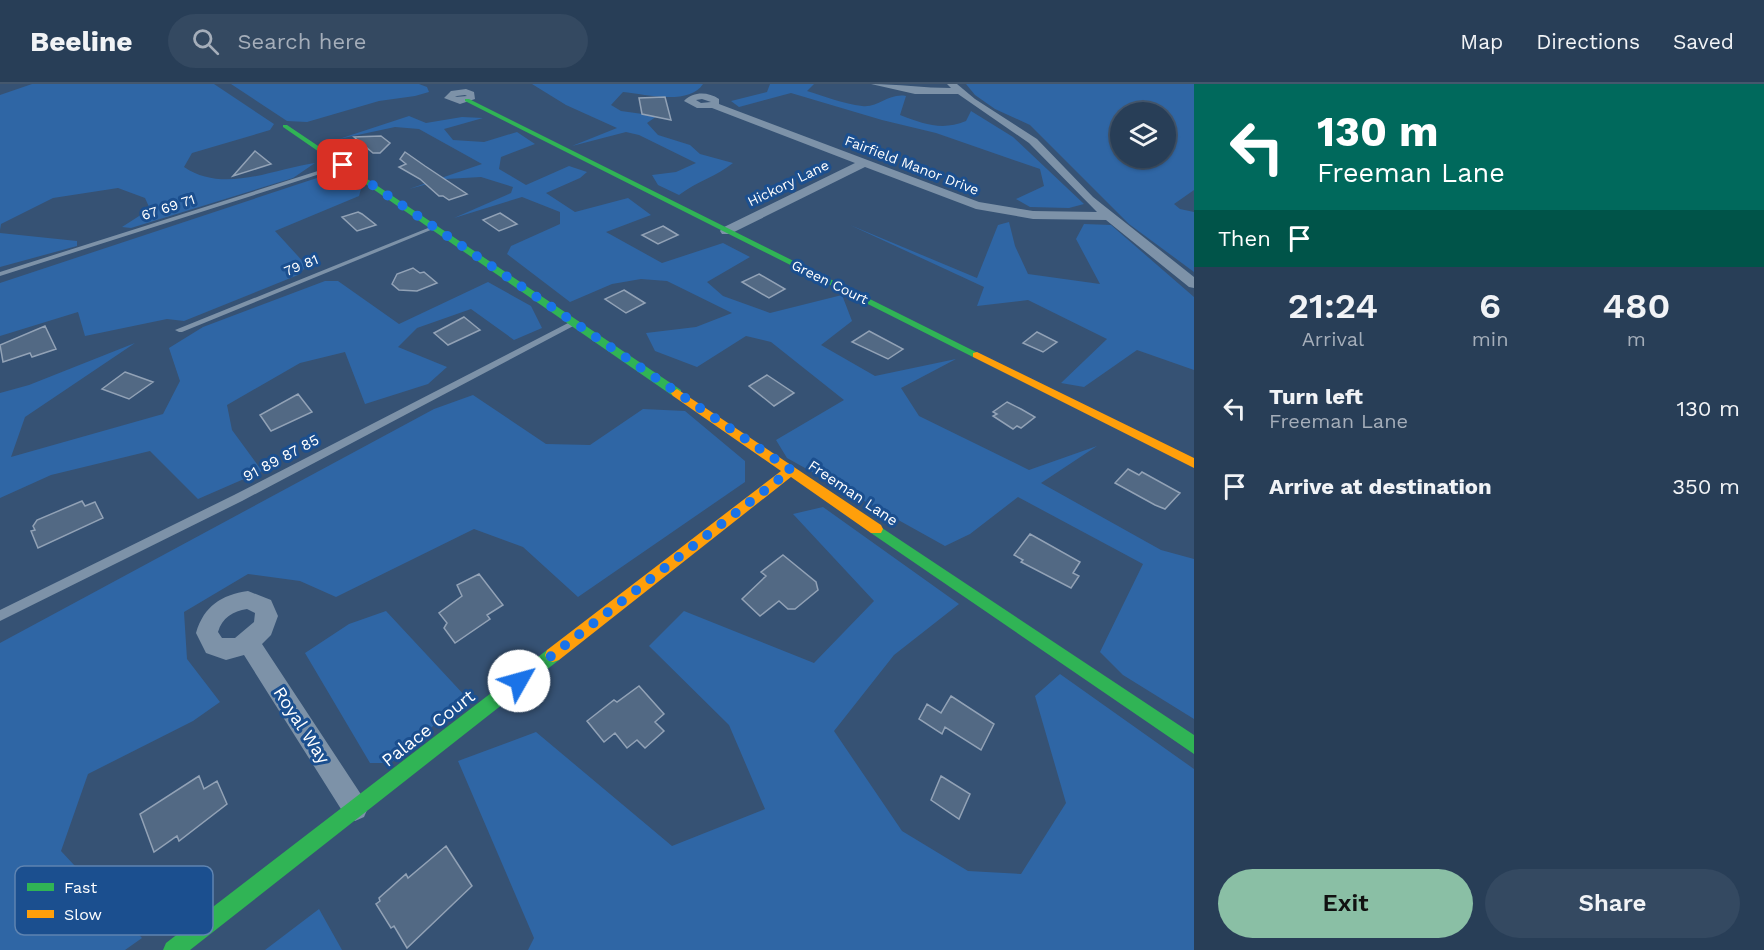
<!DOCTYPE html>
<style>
body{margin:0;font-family:"Work Sans",sans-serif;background:#344961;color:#f1f3f6;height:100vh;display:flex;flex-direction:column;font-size:22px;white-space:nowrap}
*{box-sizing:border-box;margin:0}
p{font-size:20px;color:#a5aeba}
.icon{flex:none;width:33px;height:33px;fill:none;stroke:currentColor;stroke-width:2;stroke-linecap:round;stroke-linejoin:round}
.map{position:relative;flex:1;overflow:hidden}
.sheet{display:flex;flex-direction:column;background:#283e57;width:570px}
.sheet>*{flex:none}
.guide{background:#00695c;color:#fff;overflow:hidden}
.buttons{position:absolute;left:1110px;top:18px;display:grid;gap:12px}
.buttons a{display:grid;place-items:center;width:66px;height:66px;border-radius:50%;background:#283e57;box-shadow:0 2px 4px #0004,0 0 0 2px #44576d;font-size:30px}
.pin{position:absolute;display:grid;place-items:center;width:51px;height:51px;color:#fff;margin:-26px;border-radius:12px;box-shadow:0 3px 9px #0006}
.me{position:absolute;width:66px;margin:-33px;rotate:52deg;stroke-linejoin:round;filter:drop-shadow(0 0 4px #0008)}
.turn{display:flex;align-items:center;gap:21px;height:126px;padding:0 24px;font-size:27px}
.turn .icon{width:78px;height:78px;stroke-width:2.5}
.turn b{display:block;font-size:42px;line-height:51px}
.then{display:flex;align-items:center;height:57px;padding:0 24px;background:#0003;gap:12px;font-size:22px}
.eta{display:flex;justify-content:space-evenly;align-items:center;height:102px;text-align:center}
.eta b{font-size:36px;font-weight:600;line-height:42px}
.action{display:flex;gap:12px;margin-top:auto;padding:12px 24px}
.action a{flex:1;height:69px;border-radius:36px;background:#8abfa5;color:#111;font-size:24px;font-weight:600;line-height:69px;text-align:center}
.action a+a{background:#344961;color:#f1f3f6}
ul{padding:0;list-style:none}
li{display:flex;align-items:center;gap:18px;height:78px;padding:0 24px}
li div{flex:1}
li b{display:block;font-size:22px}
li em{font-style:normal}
header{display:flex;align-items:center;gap:36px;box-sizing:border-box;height:84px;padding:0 30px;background:#283e57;border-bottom:2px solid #44576d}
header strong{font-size:28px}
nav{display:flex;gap:33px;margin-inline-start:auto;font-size:21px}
.search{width:420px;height:54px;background:#344961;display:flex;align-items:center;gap:15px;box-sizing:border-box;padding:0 21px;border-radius:33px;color:#a5aeba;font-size:22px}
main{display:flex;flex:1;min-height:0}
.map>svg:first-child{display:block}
</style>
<header>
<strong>Beeline</strong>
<div class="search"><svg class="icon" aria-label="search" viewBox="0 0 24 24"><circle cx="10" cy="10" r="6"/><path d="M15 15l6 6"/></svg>Search here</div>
<nav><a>Map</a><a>Directions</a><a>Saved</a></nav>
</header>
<main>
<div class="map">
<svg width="1194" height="866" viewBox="0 0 1194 866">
<rect width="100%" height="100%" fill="#365274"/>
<path fill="#2f66a5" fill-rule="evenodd" d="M32 0H214L274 40 270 46 192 69 184 83C224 110 273 85 315 79L293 94 131 144 122 143 150 125 145 114 118 104 53 114 1 140 0 146V11Z
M231 0H419L427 3 429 8 415 12 379 17 307 38 287 37Z
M532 0H703C689 22 645 10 623 8L611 21 621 27 657 32 647 39 658 51 690 61 700 70 733 79C717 92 696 98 679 111L658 101 652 91 676 88 696 79 639 51 626 48 572 62 617 44 566 21Z
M770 0H814L807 7C824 12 844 20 862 22 879 24 888 9 906 12L900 31C924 40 942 47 966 37L971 27 1013 53 1084 120 1069 124 1030 123 1016 115 1044 102 1040 85 936 49 882 36 791 9 739 23 731 17 767 8Z
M966 0H1194V106L1174 120 1180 125 1194 128V188L1129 140 1030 41 995 25 975 11ZM1120 28H1166V74H1120Z
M409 32 426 39 462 33 483 34 444 45 453 56 484 58 517 48 535 60 501 73 499 85 526 101 569 82 587 88 580 94 546 109 575 128 628 114 651 131 606 148 662 179 723 159 750 173 707 198 723 212 770 229 842 211 852 237 821 261 875 292 956 275 901 304 919 332 1029 386 1097 362 1041 399 1161 466 1194 475V635L1123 591 1100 568 1143 480 1018 413 970 450 945 462 787 374 776 356 844 316 771 258 746 252 697 283 655 267 646 249 696 243 732 229 667 197 641 195 612 200 570 218 507 170 511 162 560 140V128L522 113 454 134 511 109 513 103 481 93 446 95 409 105 482 80 419 45 395 43 339 55Z
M326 91H336L361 105 359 112 275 147 307 182 298 191 184 237 167 235 85 252 78 228 0 252V199Z
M1009 138 1015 162 1028 190 1100 200 1076 155 1084 140 1111 141 1194 213V286L1137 266 1084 303 1061 299 1107 255 1028 216 977 222 984 203 850 141 977 194 998 141Z
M0 149 77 157V162L0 183Z
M325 197H338L399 240 488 198 531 222 542 244 514 256 471 225 417 244 398 263 447 283 428 300 365 320 345 268 300 279 227 321 232 346 262 387 198 415 150 367 51 391 0 414V309L29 301 135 259 25 333 11 373 163 330 180 297 169 264 203 243Z
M473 311 546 360 590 361 643 325 685 327 745 377V398L578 513 523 463 474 445 336 513 300 497 248 490 184 528 187 575 220 618 193 637 88 690 61 767 142 854 125 866H0V559L434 325Z
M823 423 959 520 894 571 834 647 902 747 968 787 1021 790 1066 719 1035 612 1060 590 1194 685V866H528L534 854 458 677 536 648 672 762 765 725 729 641 649 562 684 527 814 579 874 517 793 430Z
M386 527 466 613 391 679H370L305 569 349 540Z
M319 825 342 866H265Z"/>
<path fill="#526984" stroke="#92a2b6" stroke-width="1.5" d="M665 13 671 36 642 30 639 14Z
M381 52 390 59 380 69H373L354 53Z
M255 67 271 80 233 92Z
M405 68 425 82 467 110 449 116 443 112H439L420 95 399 83 406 80 400 75Z
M358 128 362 130 376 141 357 147 342 133Z
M500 129 517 140 499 147 483 136Z
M663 142 678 151 658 160 642 151Z
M413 184 420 189 424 188 437 199 417 207 399 206 392 200 397 190Z
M759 190 785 205 769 214 742 198Z
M624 206 645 219 626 229 605 215Z
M464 233 480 246 448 261 434 249Z
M45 242 56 265 32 273 30 269 3 278 0 261Z
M869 247 903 265 888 275 852 258Z
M1037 248 1057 258 1043 268 1023 259Z
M125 288 153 298 129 315 102 305Z
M767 291 794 309 774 322 749 302Z
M298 310 312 328 271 347 260 331Z
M1007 318 1021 325 1035 333 1021 344 1017 342 1013 345 993 332 997 330 993 328Z
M1128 385 1139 391 1142 388 1180 409 1165 425 1155 421 1115 399Z
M82 417 85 422 95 418 103 434 38 464 31 447 35 446 33 442 37 436Z
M1030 450 1080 478 1073 489 1079 492 1071 504 1021 478 1023 476 1014 471Z
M783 471 816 498 818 506 795 525H788L779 517 760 532 742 515 766 492 761 488Z
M479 490 503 521 487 531 490 535 455 559 444 544 447 539 439 529 462 512 457 501Z
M639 602 664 630 655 638 664 647 645 664 637 656 627 664 615 649 604 658 587 637 614 616 617 618Z
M951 612 994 640 981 666 945 643 942 650 919 635 927 620 941 629Z
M199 692 204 705 217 697 227 720 179 757 177 752 154 768 140 730Z
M941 692 970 710 959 735 931 716Z
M446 762 472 802 407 864 394 842 391 844 376 820 380 817 379 814 406 790 408 794Z"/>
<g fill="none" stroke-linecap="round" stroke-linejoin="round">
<path fill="#7d92a8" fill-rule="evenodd" d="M343 79 345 80V82L0 192V188Z
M433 142 438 143 182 248H179L175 246Z
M572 237H578L579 239 242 417 0 537V526L234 411Z"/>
<path fill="#7d92a8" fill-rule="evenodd" d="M871 0C898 0 924 4 951 4L947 0H957L975 15 1037 55 1093 113 1194 193V204L1189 203 1106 136 1033 135 976 125 865 83 730 150H722L720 147 722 144 855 79 712 24H697L684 17C694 7 708 8 719 15V20L979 118 1033 127 1097 128 1029 59 958 10H915ZM702 15 711 18 701 19 696 16Z
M466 5 474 8 475 15 460 20 444 14 451 7ZM465 11 467 12 455 13 457 12Z
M248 507 271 516 278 532 271 551 262 560 364 715 368 724 364 733 355 737 346 733 244 571 226 576 206 569 196 549C204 522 221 511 248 507ZM247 525 255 529 254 538 235 554H222L218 548C222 534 233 527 247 525Z"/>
<path fill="#30b455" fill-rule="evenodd" d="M465 15H469L982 271 981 273H973L465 17Z
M283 41H287L681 306V312H673L283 43Z
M876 440 1194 651V670L871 449 869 445 871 441Z
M553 564 559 566 561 571 559 576 190 866H163L166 859 547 566Z"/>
<path fill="#ff9f0a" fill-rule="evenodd" d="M977 268 1194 374V384L973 273V269Z
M677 305 881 441 883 445 881 449H871L791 393 559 576 553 578 547 576 545 571 547 566 781 387 673 312 671 309Z"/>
</g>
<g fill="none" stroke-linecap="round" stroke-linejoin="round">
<path stroke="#1a73e8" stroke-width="10" stroke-dasharray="0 18" d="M343 81 791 386 519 597"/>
</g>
<g text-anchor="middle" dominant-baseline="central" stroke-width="6" stroke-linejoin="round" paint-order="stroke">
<g font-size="14" fill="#fff" stroke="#1b4f8f">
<text transform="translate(912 81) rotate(21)">Fairfield Manor Drive</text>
<text transform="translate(788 99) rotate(-26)">Hickory Lane</text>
<text transform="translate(168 123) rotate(-18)">67 69 71</text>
<text transform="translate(301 181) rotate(-22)">79 81</text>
<text transform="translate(830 198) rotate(26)">Green Court</text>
</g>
<g font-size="15" fill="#fff" stroke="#1b4f8f">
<text transform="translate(281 374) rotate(-28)">91 89 87 85</text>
<text transform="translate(853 409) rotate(34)">Freeman Lane</text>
</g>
<g font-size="18" fill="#fff" stroke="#1b4f8f">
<text transform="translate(302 641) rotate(57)">Royal Way</text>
<text transform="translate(428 644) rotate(-38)">Palace Court</text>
</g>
</g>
<rect x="15" y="782" width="198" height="69" rx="9" fill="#1b4f8f" stroke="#5f84b1" stroke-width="1.5"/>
<rect x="27" y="799" width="27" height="8" fill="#30b455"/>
<rect x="27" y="826" width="27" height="8" fill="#ff9f0a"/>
<g font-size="16" fill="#fff">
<text x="64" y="809">Fast</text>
<text x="64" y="836">Slow</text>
</g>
</svg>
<div class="buttons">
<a><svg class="icon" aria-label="layers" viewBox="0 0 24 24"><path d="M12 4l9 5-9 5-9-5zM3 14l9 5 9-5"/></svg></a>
</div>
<div class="pin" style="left:343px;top:81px;background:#d93025"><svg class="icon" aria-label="arrive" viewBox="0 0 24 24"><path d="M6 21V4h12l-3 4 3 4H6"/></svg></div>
<svg class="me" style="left:519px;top:597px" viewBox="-20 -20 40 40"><circle r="19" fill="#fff"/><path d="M0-13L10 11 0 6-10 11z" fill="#1a73e8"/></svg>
</div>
<section class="sheet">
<div class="guide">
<div class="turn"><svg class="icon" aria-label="left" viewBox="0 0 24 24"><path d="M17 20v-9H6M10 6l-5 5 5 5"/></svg><div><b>130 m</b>Freeman Lane</div></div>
<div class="then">Then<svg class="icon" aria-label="arrive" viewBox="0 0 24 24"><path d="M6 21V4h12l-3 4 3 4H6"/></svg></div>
</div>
<div class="eta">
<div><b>21:24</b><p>Arrival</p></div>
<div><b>6</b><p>min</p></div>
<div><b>480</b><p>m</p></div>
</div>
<ul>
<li><svg class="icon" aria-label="left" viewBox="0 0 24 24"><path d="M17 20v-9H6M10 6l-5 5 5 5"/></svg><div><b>Turn left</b><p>Freeman Lane</p></div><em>130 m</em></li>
<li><svg class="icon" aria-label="arrive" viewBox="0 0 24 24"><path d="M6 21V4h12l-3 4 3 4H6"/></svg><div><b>Arrive at destination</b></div><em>350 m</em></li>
</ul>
<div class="action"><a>Exit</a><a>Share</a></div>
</section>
</main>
